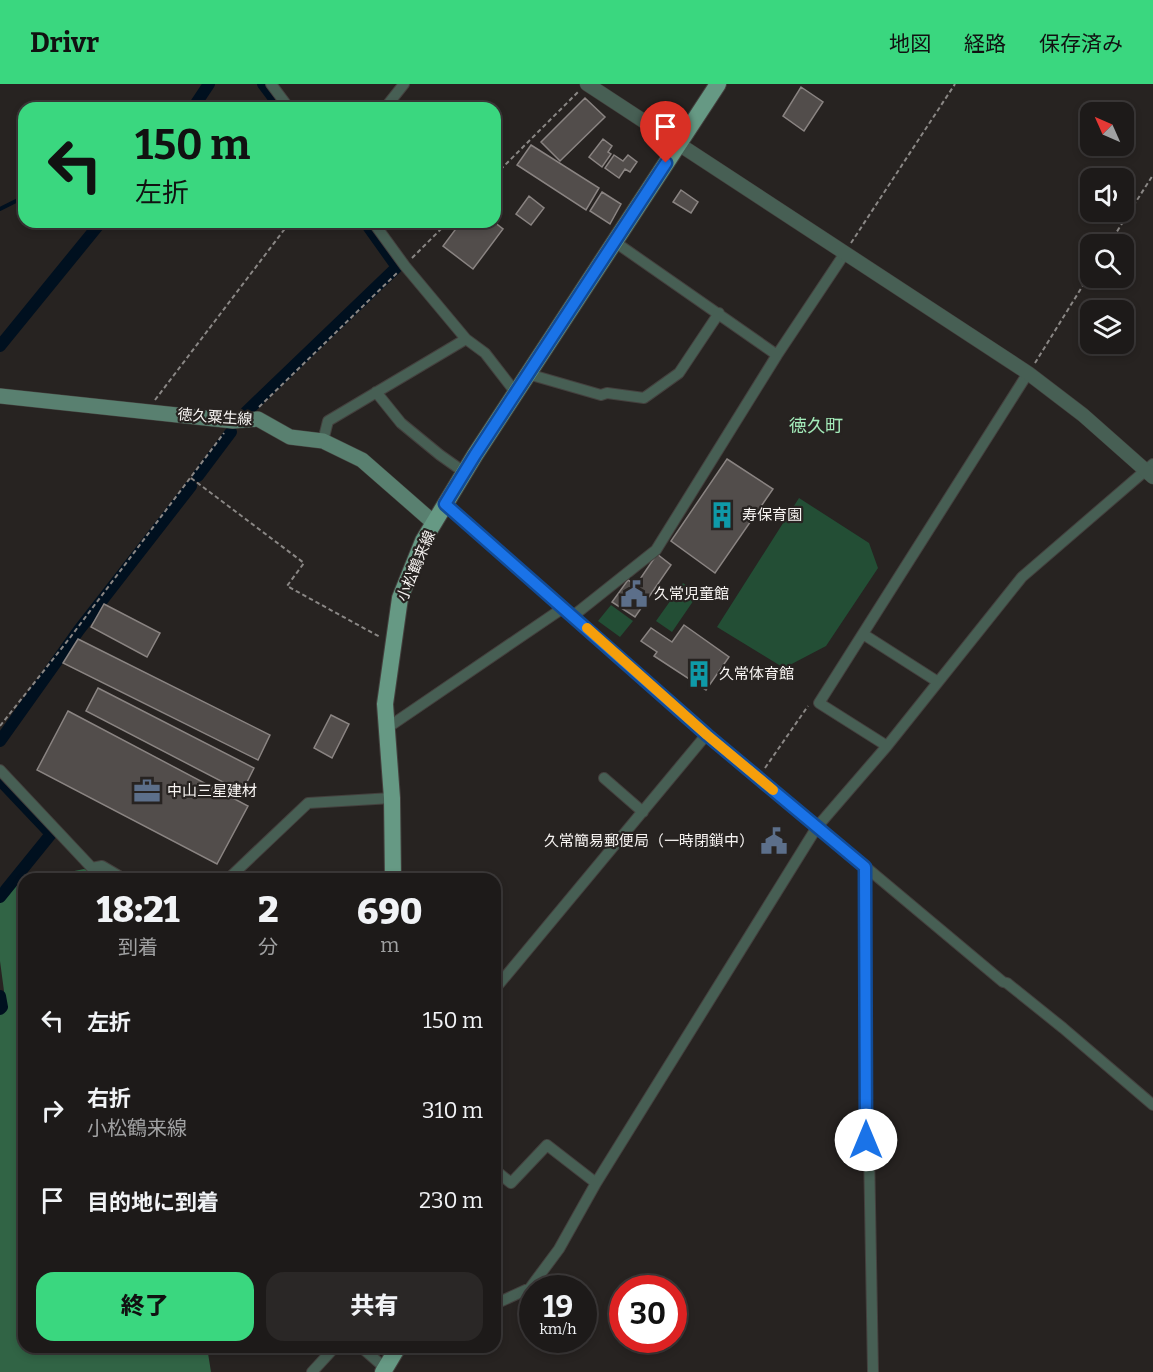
<!DOCTYPE html>
<html lang="ja">
<meta charset="utf-8">
<style>
body{margin:0;font-family:Bitter,"Noto Sans JP",serif;background:#2a2726;color:#f1f3f6;height:100vh;display:flex;flex-direction:column;font-size:22px;white-space:nowrap}
*{box-sizing:border-box;margin:0}
p{font-size:20px;color:#a0a1a2}
.icon{flex:none;width:33px;height:33px;fill:none;stroke:currentColor;stroke-width:2;stroke-linecap:round;stroke-linejoin:round}
.map{position:relative;flex:1;overflow:hidden}
.panel{position:absolute;left:18px;top:789px;width:483px;height:480px;display:flex;flex-direction:column;background:#1d1a19;border-radius:18px;box-shadow:0 3px 9px #0003,0 0 0 2px #3b3838}
.panel>*{flex:none}
.hud{position:absolute;left:18px;top:18px;width:483px;height:126px;border-radius:18px;box-shadow:0 3px 9px #0003,0 0 0 2px #3b3838;background:#3ad77f;color:#111;overflow:hidden}
.needle{width:39px;rotate:315deg}
.controls{position:absolute;left:1080px;top:18px;display:grid;gap:12px}
.controls a{display:grid;place-items:center;width:54px;height:54px;border-radius:12px;background:#1d1a19;box-shadow:0 3px 9px #0003,0 0 0 2px #3b3838;font-size:30px}
.speed{position:absolute;left:519px;top:1191px;display:flex;gap:12px;font-size:30px;font-weight:700;text-align:center}
.speed>*{display:grid;place-content:center;width:78px;height:78px;border-radius:50%;background:#1d1a19;box-shadow:0 3px 9px #0003,0 0 0 2px #3b3838;line-height:1}
.speed small{font-size:15px;font-weight:400}
.speed .limit{border:9px solid #d22;background:#fff;color:#111}
.pin{position:absolute;display:grid;place-items:center;width:51px;height:51px;color:#fff;margin:-62px -26px;border-radius:50% 50% 50% 0;rotate:-45deg;box-shadow:0 0 6px #0007}
.pin .icon{rotate:45deg}
.me{position:absolute;width:66px;margin:-33px;rotate:0deg;stroke-linejoin:round;filter:drop-shadow(0 0 4px #0008)}
.turn{display:flex;align-items:center;gap:21px;height:126px;padding:0 18px;font-size:27px}
.turn .icon{width:78px;height:78px;stroke-width:2.5}
.turn b{display:block;font-size:42px;line-height:51px}
.eta{display:flex;justify-content:space-evenly;align-items:center;height:102px;text-align:center}
.eta b{font-size:36px;font-weight:800;line-height:42px}
.cta{display:flex;gap:12px;margin-top:auto;padding:12px 18px}
.cta a{flex:1;height:69px;border-radius:18px;background:#3ad77f;color:#111;font-size:24px;font-weight:800;line-height:69px;text-align:center}
.cta a+a{background:#2a2726;color:#f1f3f6}
ul{padding:0;list-style:none}
li{display:flex;align-items:center;gap:18px;height:90px;padding:0 18px}
li div{flex:1}
li b{display:block;font-size:22px}
li em{font-style:normal}
header{display:flex;align-items:center;gap:36px;box-sizing:border-box;height:84px;padding:0 30px;background:#3ad77f;color:#111}
header strong{font-size:28px}
nav{display:flex;gap:33px;margin-inline-start:auto;font-size:21px}
.map>svg:first-child{display:block}
</style>
<header>
<strong>Drivr</strong>
<nav><a>地図</a><a>経路</a><a>保存済み</a></nav>
</header>
<div class="map">
<svg width="1153" height="1288" viewBox="0 0 1153 1288">
<rect width="100%" height="100%" fill="#272321"/>
<path fill="#234e35" d="M799 414 869 459 878 484 826 562 784 584 717 543Z
M683 499 698 510 672 548 656 537Z
M611 521 633 537 620 553 598 537Z"/>
<path fill="#316445" d="M84 785 107 795H36Z
M24 798V1263H207L211 1288H0V912L4 907 0 877V803Z"/>
<g fill="none" stroke-linecap="round" stroke-linejoin="round">
<path stroke="#00101f" stroke-width="4" d="M174 24 177 20 193 24
M0 125 24 113"/>
<path stroke="#00101f" stroke-width="12" d="M263 0 281 24
M193 24 209 0
M0 262 101 138
M246 328 397 183 365 138
M198 392 231 348
M0 657 79 546 191 402
M0 696 51 750 0 813
M0 912 2 923 0 925"/>
</g>
<path fill="#524d4b" stroke="#8a8482" stroke-width="1.5" d="M801 3 823 18 804 47 783 32Z
M585 14 605 33 560 77 541 58Z
M603 55 612 62 608 68 611 70 602 83 589 73Z
M531 61 599 104 586 126 517 81Z
M614 71 623 77 628 71 637 78 630 88 625 85 619 94 605 84Z
M681 106 698 118 691 129 673 118Z
M602 108 621 120 610 140 590 127Z
M529 112 544 124 531 141 516 130Z
M461 138H494L503 145 473 185 443 162Z
M727 375 773 405 715 489 671 457Z
M657 470 671 481 635 533 612 518 628 496 636 501Z
M104 520 160 549 147 573 91 543Z
M684 541 729 573 706 606 654 572 657 568 641 557 651 544 672 558Z
M78 555 270 651 258 676 63 579Z
M98 604 254 684 242 708 86 627Z
M68 627 248 722 217 780 37 686Z
M331 631 349 640 332 674 314 664Z"/>
<g fill="none" stroke-linecap="round" stroke-linejoin="round">
<defs>
<path id="minor" d="M271 0 289 24
M385 24 404 0
M373 138 405 182 466 255 485 269 516 309
M615 158 777 271
M528 290 601 311 607 309 644 314 679 289 719 229
M376 308 401 339 440 371 464 388
M323 357 328 337 466 255
M445 420 707 650 1003 898 1007 899 1063 944 1153 1021
M573 532 656 466 777 271 845 169
M863 550 938 598
M387 644 563 524
M887 662 819 619 1028 289
M0 686 92 784 102 782 124 795
M604 694 643 728
M865 783 866 1056 869 1065 873 1288
M228 795 308 719 392 714
M495 905 707 650
M495 1086 511 1099 547 1061 596 1099
M495 1220 530 1204 559 1165 596 1099 817 743 887 662 1022 493 1153 380
M361 1263 385 1284
M312 1288 335 1263"/>
<path id="tertiary" d="M587 0 1028 289 1083 331 1153 393"/>
<path id="secondary" d="M0 312 233 337 258 335 290 353 323 357 362 376 434 439"/>
<path id="primary" d="M393 795 392 714 385 620 400 514 423 457 475 371 718 0
M383 1288 398 1263"/>
</defs>
<use href="#minor" stroke="#44403e" stroke-width="12"/>
<use href="#tertiary" stroke="#44403e" stroke-width="15"/>
<use href="#secondary" stroke="#44403e" stroke-width="16"/>
<use href="#primary" stroke="#44403e" stroke-width="18"/>
<path stroke="#8a8785" stroke-width="2" stroke-dasharray="4.5 3" stroke-linecap="butt" d="M495 91 578 8
M851 159 955 0
M1109 160 1153 91
M412 174 448 138
M1035 279 1090 190
M155 316 290 138
M259 323 397 189
M191 394 304 479 287 502 380 553
M0 642 69 555 224 349
M765 684 808 622"/>
<use href="#minor" stroke="#475f54" stroke-width="10"/>
<use href="#tertiary" stroke="#475f54" stroke-width="14"/>
<use href="#secondary" stroke="#598070" stroke-width="15"/>
<use href="#primary" stroke="#669984" stroke-width="16"/>
</g>
<g fill="none" stroke-linecap="round" stroke-linejoin="round">
<defs>
<path id="route" d="M666 79 475 371 445 420 707 651 865 783 866 1056"/>
</defs>
<use href="#route" stroke="#114b97" stroke-width="15"/>
<use href="#route" stroke="#1a73e8" stroke-width="10"/>
<path stroke="#f59e0b" stroke-width="10" d="M587 544 707 651 773 706"/>
</g>
<defs>
<symbol id="building-bare" viewBox="-9 -9 18 18"><path d="M-4-6H4V6H1V3H-1V6H-4ZM-2.5-4.3h1.7v1.8h-1.7ZM.8-4.3h1.7v1.8H.8ZM-2.5-1h1.7V.8h-1.7ZM.8-1h1.7V.8H.8Z" fill="#0f9aa8" stroke="#272321" stroke-width="2.5" paint-order="stroke"/></symbol>
<symbol id="civic-bare" viewBox="-9 -9 18 18"><path d="M-.6-6.5H3V-4.5H.6V-3L4-1V1h2V6H-6V1h2V-1L-.6-3ZM-1.2 2.5V6h2.4V2.5Z" fill="#5c6f8a" stroke="#272321" stroke-width="2.5" paint-order="stroke"/></symbol>
<symbol id="office-bare" viewBox="-9 -9 18 18"><path d="M-6-3h4V-5.5h4V-3h4V5H-6ZM-1-4.5V-3h2v-1.5ZM-6 0V1H6V0Z" fill="#5c6f8a" stroke="#272321" stroke-width="2.5" paint-order="stroke"/></symbol>
</defs>
<g fill-rule="evenodd">
<use href="#building-bare" x="703" y="412" width="38" height="38"/>
<use href="#civic-bare" x="615" y="491" width="38" height="38"/>
<use href="#building-bare" x="680" y="571" width="38" height="38"/>
<use href="#office-bare" x="128" y="688" width="38" height="38"/>
<use href="#civic-bare" x="755" y="738" width="38" height="38"/>
</g>
<g text-anchor="middle" dominant-baseline="central" stroke-width="4.5" stroke-linejoin="round" paint-order="stroke">
<g font-size="15" fill="#f6f3f1" stroke="#272321">
<text transform="translate(215 333) rotate(4)">徳久粟生線</text>
<text transform="translate(416 482) rotate(-67)">小松鶴来線</text>
</g>
<g font-size="15" fill="#f6f3f1" stroke="#272321" text-anchor="start">
<text x="742" y="431">寿保育園</text>
<text x="654" y="510">久常児童館</text>
<text x="719" y="590">久常体育館</text>
<text x="167" y="707">中山三星建材</text>
<text x="754" y="757" text-anchor="end">久常簡易郵便局（一時閉鎖中）</text>
</g>
<g font-size="18" fill="#a3ebb9" stroke="#272321">
<text x="816" y="342">徳久町</text>
</g>
</g>
</svg>
<div class="controls">
<a><svg class="needle" viewBox="-14 -14 28 28"><path d="M0-13l5 13h-10z" fill="#e53935"/><path d="M0 13l5-13h-10z" fill="#a0a1a2"/></svg></a>
<a><svg class="icon" aria-label="sound" viewBox="0 0 24 24"><path d="M4 9h4l5-4v14l-5-4H4zM17 9q2 3 0 6"/></svg></a>
<a><svg class="icon" aria-label="search" viewBox="0 0 24 24"><circle cx="10" cy="10" r="6"/><path d="M15 15l6 6"/></svg></a>
<a><svg class="icon" aria-label="layers" viewBox="0 0 24 24"><path d="M12 4l9 5-9 5-9-5zM3 14l9 5 9-5"/></svg></a>
</div>
<div class="speed"><div>19<small>km/h</small></div><div class="limit">30</div></div>
<div class="pin" style="left:666px;top:79px;background:#d93025"><svg class="icon" aria-label="arrive" viewBox="0 0 24 24"><path d="M6 21V4h12l-3 4 3 4H6"/></svg></div>
<svg class="me" style="left:866px;top:1056px" viewBox="-20 -20 40 40"><circle r="19" fill="#fff"/><path d="M0-13L10 11 0 6-10 11z" fill="#1a73e8"/></svg>
<div class="hud">
<div class="turn"><svg class="icon" aria-label="left" viewBox="0 0 24 24"><path d="M17 20v-9H6M10 6l-5 5 5 5"/></svg><div><b>150 m</b>左折</div></div>
</div>
<section class="panel">
<div class="eta">
<div><b>18:21</b><p>到着</p></div>
<div><b>2</b><p>分</p></div>
<div><b>690</b><p>m</p></div>
</div>
<ul>
<li><svg class="icon" aria-label="left" viewBox="0 0 24 24"><path d="M17 20v-9H6M10 6l-5 5 5 5"/></svg><div><b>左折</b></div><em>150 m</em></li>
<li><svg class="icon" aria-label="right" viewBox="0 0 24 24"><path d="M7 20v-9h11M14 6l5 5-5 5"/></svg><div><b>右折</b><p>小松鶴来線</p></div><em>310 m</em></li>
<li><svg class="icon" aria-label="arrive" viewBox="0 0 24 24"><path d="M6 21V4h12l-3 4 3 4H6"/></svg><div><b>目的地に到着</b></div><em>230 m</em></li>
</ul>
<div class="cta"><a>終了</a><a>共有</a></div>
</section>
</div>
